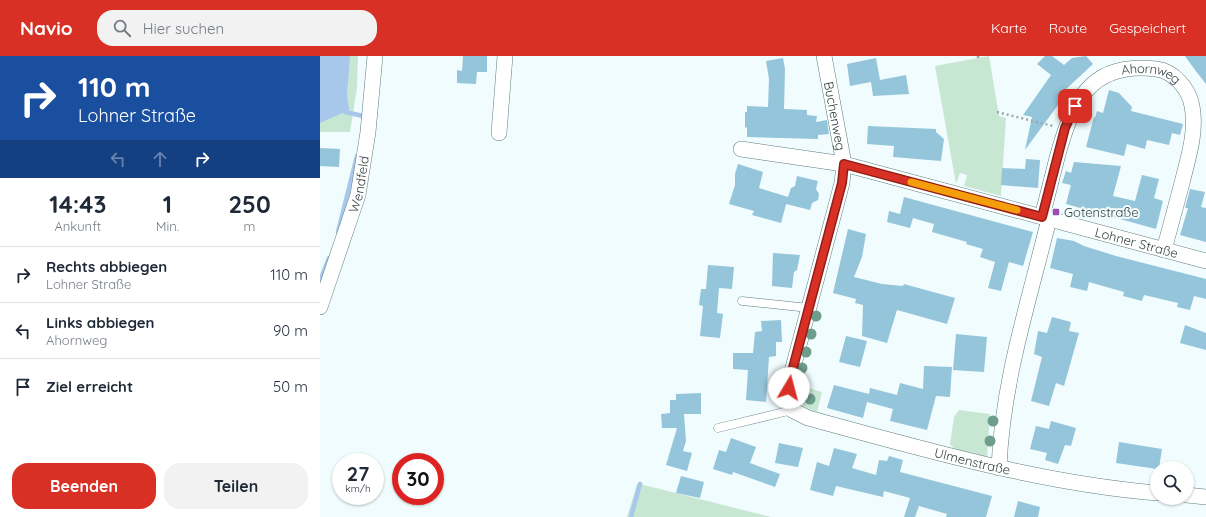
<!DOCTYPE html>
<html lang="de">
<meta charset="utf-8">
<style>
body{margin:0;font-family:Quicksand,sans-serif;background:#f2f2f3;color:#1f2937;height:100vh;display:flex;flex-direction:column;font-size:15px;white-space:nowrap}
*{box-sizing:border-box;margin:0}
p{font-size:13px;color:#747a83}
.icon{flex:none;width:22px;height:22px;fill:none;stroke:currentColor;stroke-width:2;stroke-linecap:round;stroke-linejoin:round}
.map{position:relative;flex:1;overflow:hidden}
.details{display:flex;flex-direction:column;background:#fff;width:320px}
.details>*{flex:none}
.top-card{background:#1a4fa0;color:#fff;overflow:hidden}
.tools{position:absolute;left:830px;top:405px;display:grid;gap:8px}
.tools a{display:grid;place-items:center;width:44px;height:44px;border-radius:50%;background:#fff;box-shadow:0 1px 3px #0004;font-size:20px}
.speed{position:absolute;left:12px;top:397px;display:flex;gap:8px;font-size:20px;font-weight:700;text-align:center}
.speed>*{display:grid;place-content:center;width:52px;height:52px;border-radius:50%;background:#fff;box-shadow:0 1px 3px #0004;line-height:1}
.speed small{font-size:10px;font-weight:400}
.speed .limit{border:6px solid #d22;background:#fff;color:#111}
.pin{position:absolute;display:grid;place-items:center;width:34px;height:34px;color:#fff;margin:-17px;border-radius:8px;box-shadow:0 2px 6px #0006}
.me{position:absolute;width:44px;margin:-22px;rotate:8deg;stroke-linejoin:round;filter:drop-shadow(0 0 3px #0008)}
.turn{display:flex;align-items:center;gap:14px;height:84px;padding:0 12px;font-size:18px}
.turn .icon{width:52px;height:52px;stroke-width:2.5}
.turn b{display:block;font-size:28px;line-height:34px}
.lanes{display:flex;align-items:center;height:38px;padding:0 12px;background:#0003;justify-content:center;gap:20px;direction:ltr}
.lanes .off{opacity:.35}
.eta{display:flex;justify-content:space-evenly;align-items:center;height:68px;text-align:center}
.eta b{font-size:24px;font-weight:700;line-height:28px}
.button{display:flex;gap:8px;margin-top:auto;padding:8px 12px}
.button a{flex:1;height:46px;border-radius:16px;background:#d93025;color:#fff;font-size:16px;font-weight:700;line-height:46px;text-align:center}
.button a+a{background:#f2f2f3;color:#1f2937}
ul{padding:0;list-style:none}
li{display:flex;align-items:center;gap:12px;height:56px;padding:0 12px;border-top:1px solid #e0e1e3}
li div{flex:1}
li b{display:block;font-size:15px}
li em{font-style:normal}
header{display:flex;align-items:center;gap:24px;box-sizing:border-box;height:56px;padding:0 20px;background:#d93025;color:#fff}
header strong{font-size:19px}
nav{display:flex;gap:22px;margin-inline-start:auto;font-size:14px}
.search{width:280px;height:36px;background:#f2f2f3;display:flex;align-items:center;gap:10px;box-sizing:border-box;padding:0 14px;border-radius:16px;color:#747a83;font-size:15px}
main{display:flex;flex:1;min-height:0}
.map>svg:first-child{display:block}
</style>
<header>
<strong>Navio</strong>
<div class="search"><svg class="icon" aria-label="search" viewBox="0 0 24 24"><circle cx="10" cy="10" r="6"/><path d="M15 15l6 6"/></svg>Hier suchen</div>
<nav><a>Karte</a><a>Route</a><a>Gespeichert</a></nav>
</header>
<main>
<section class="details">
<div class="top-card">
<div class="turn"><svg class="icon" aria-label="right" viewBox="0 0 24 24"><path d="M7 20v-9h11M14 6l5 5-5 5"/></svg><div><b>110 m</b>Lohner Straße</div></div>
<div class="lanes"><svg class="icon off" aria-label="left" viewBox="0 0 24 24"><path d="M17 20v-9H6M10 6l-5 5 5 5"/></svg><svg class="icon off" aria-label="ahead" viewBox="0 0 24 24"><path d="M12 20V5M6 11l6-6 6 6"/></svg><svg class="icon" aria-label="right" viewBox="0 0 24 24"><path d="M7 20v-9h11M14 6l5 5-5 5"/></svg></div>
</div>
<div class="eta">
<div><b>14:43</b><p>Ankunft</p></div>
<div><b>1</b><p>Min.</p></div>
<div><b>250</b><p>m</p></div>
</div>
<ul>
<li><svg class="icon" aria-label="right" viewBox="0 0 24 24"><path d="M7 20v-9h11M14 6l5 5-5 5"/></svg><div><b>Rechts abbiegen</b><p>Lohner Straße</p></div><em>110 m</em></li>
<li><svg class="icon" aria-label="left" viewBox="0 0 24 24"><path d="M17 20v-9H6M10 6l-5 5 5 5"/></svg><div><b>Links abbiegen</b><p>Ahornweg</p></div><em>90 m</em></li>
<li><svg class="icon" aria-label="arrive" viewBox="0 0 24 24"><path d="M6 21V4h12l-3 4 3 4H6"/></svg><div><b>Ziel erreicht</b></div><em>50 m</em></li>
</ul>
<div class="button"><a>Beenden</a><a>Teilen</a></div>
</section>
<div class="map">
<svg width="886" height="461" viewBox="0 0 886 461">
<rect width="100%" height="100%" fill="#f0fcfd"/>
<path fill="#c8e7d3" d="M0 0H38L37 32 30 76H0Z
M669 0 679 60 686 62 681 140 644 130 647 119 640 117 636 128 615 10Z
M477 329 502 336 497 356C482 352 476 345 477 329Z
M639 354 670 358 667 401 634 393 630 388 634 361Z
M317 428H320L451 461H307Z"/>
<path fill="#a7c8ea" d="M0 0H30L27 39 29 54 0 67Z"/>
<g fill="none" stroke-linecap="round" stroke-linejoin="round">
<path stroke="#a7c8ea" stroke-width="4.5" d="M25 56 43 60V63
M18 176 37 100
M0 225 9 202
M311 461 320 428"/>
</g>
<path fill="#95c5da" d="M143 0H167V16H157L156 28 137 27V14L142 15Z
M725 0H732L744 9 752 2 766 0 773 8 743 36 746 38 705 94 712 61 703 59 731 19 717 8Z
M865 0H886V28L875 14Z
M463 2 465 13 464 53 487 54V59L497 60 496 66 507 64 509 78 498 79V83L427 81V71L425 72V56H427V50L448 51 449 23 446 5Z
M556 2 560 24 586 19 589 38 553 40 551 26 530 30 527 8Z
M789 34 799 37 812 51 811 55 863 68 860 79 852 77 849 89 827 84 825 93 807 88 804 100 766 91 774 61 775 62 777 55 783 57Z
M548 70 616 73V76L624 83 621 105 573 101 574 90 547 88Z
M0 92 20 93 19 111 0 110Z
M706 103 720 104 718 132 681 129 682 112 705 113Z
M754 106 801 110 793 140 815 145 822 119 839 123 834 142 843 145 836 173 746 148 751 129 742 127 746 115 751 117Z
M418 108 443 116 439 132 468 141 471 132 475 130 477 120 498 125 496 133 499 138 498 144 492 147 490 154 466 148 467 145 461 167 432 159 434 155 409 148 415 129V118Z
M870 133 885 136 881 151 886 152V186L860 179 868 152H865Z
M584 141 713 176 703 210 689 206 681 235 668 232 675 206 660 201 663 193 646 188 647 186 612 176 614 168 593 162 590 172 567 166 569 155 580 158Z
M528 173 546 178 542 201 534 221 562 228 583 230 584 228 635 242 627 268 577 254 567 287 542 280 543 249 535 247 536 243 513 237Z
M737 182 754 185 764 190 796 200 886 223V243L874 240 870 254 857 251 858 247 824 239 822 245 803 240 804 236 769 226 767 235 750 231 753 218 730 212Z
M453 197 480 199 477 214 474 216 472 232 452 230Z
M388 209 414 211 412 233 399 232 397 257 403 258 400 282 380 280 383 250 379 249 381 233H386Z
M732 261 751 266 749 275 759 277 744 330 736 327 729 350 711 345 722 301 714 298 718 275 727 277Z
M461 264 462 286H456V300L449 301 446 346 426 344 428 314 413 313V297H433L435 276 442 275 441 265Z
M865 269 886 277V294L860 287Z
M636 278 667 281 664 316 633 314Z
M526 280 547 285 540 311 519 306Z
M604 310 632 311 630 341 616 340 607 374 570 365 573 353 547 346 543 362 507 352 514 329 549 338 550 332 577 339 580 327 603 333Z
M381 337V358H364L366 385 363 395 372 397 367 415 346 409 357 372H342L341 358 350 357V344H356V338Z
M731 365 756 372 751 390 745 389 738 408 725 404 727 397 710 393 716 370 729 373Z
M411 382 436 391 430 407 460 418 455 431 413 416 412 419 393 413 399 394 406 396Z
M799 386 842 393 839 412 837 413 796 407Z
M459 387 483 392 478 411 455 407Z
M514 392 537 398 532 412 556 419 559 404 567 405 569 400 583 404 580 416 672 440 666 461H626L627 458 599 450 595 461H584L590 442 564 435 563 441 516 430 513 440 490 434 497 406 509 410Z
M361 420 384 426 380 442 356 437Z
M698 445 720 451 718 461H694Z"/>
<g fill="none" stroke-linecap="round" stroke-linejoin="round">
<defs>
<path id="service" d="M422 245 489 252
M398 372 472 354"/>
<g id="minor">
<path id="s1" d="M504 0 524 108 522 127 470 323 469 341 472 354 488 362C603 393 718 427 837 437"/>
<path d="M179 77 185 0"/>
<path id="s2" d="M421 93 524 108 886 205"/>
<path id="s3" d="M722 161C727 141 732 122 737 102 752 47 769 5 836 13 854 15 869 33 872 50 877 76 868 102 862 127 856 149 850 172 844 194"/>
<path id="s4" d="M0 251 38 139 48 76 55 0"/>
<path d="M679 412C682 327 709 245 729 163"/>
<path d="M867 439 886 441"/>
</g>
</defs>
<use href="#service" stroke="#617c7f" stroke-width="9"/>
<use href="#minor" stroke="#617c7f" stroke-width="16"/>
<path stroke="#9ba7a8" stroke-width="2.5" stroke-dasharray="2 3" stroke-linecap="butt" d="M658 0V5
M677 56 733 70"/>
<use href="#service" stroke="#fff" stroke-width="8"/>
<use href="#minor" stroke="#fff" stroke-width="15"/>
</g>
<g fill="#6d9d8c">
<circle cx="496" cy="260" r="5.5"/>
<circle cx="491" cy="278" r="5.5"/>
<circle cx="486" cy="296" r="5.5"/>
<circle cx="482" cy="312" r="5.5"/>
<circle cx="490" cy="343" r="5.5"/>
<circle cx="673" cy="365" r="5.5"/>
<circle cx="670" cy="385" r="5.5"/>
</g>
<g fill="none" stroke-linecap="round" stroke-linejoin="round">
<defs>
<path id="route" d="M469 332 470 323 522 127 524 108 722 161 745 72 755 50"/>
</defs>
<use href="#route" stroke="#8d1f18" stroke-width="10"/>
<use href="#route" stroke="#d93025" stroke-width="7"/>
<path stroke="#f59e0b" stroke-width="7" d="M591 126 697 154"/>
</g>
<rect fill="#9e49b7" stroke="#f0fcfd" stroke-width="1.5" x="732" y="152" width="8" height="8" rx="2"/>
<g text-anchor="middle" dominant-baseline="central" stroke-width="4" stroke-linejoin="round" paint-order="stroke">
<g font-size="13" fill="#333f40" stroke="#f0fcfd">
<text stroke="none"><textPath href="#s3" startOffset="207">Ahornweg</textPath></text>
<text stroke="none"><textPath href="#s1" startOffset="61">Buchenweg</textPath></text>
<text stroke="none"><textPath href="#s4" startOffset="129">Wendfeld</textPath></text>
<text stroke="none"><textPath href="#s2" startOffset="407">Lohner Straße</textPath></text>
<text stroke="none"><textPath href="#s1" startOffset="551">Ulmenstraße</textPath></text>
</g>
<g font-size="13" fill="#333f40" stroke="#f0fcfd" text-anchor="start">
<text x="744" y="156">Gotenstraße</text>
</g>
</g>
</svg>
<div class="tools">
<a><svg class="icon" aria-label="search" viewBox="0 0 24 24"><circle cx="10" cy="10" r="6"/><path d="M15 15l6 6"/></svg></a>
</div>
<div class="speed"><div>27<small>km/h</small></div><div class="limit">30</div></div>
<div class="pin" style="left:755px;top:50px;background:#d93025"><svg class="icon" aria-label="arrive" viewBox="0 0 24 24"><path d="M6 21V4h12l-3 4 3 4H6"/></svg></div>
<svg class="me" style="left:469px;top:332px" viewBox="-20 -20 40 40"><circle r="19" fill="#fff"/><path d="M0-13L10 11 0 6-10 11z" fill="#d93025"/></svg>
</div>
</main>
